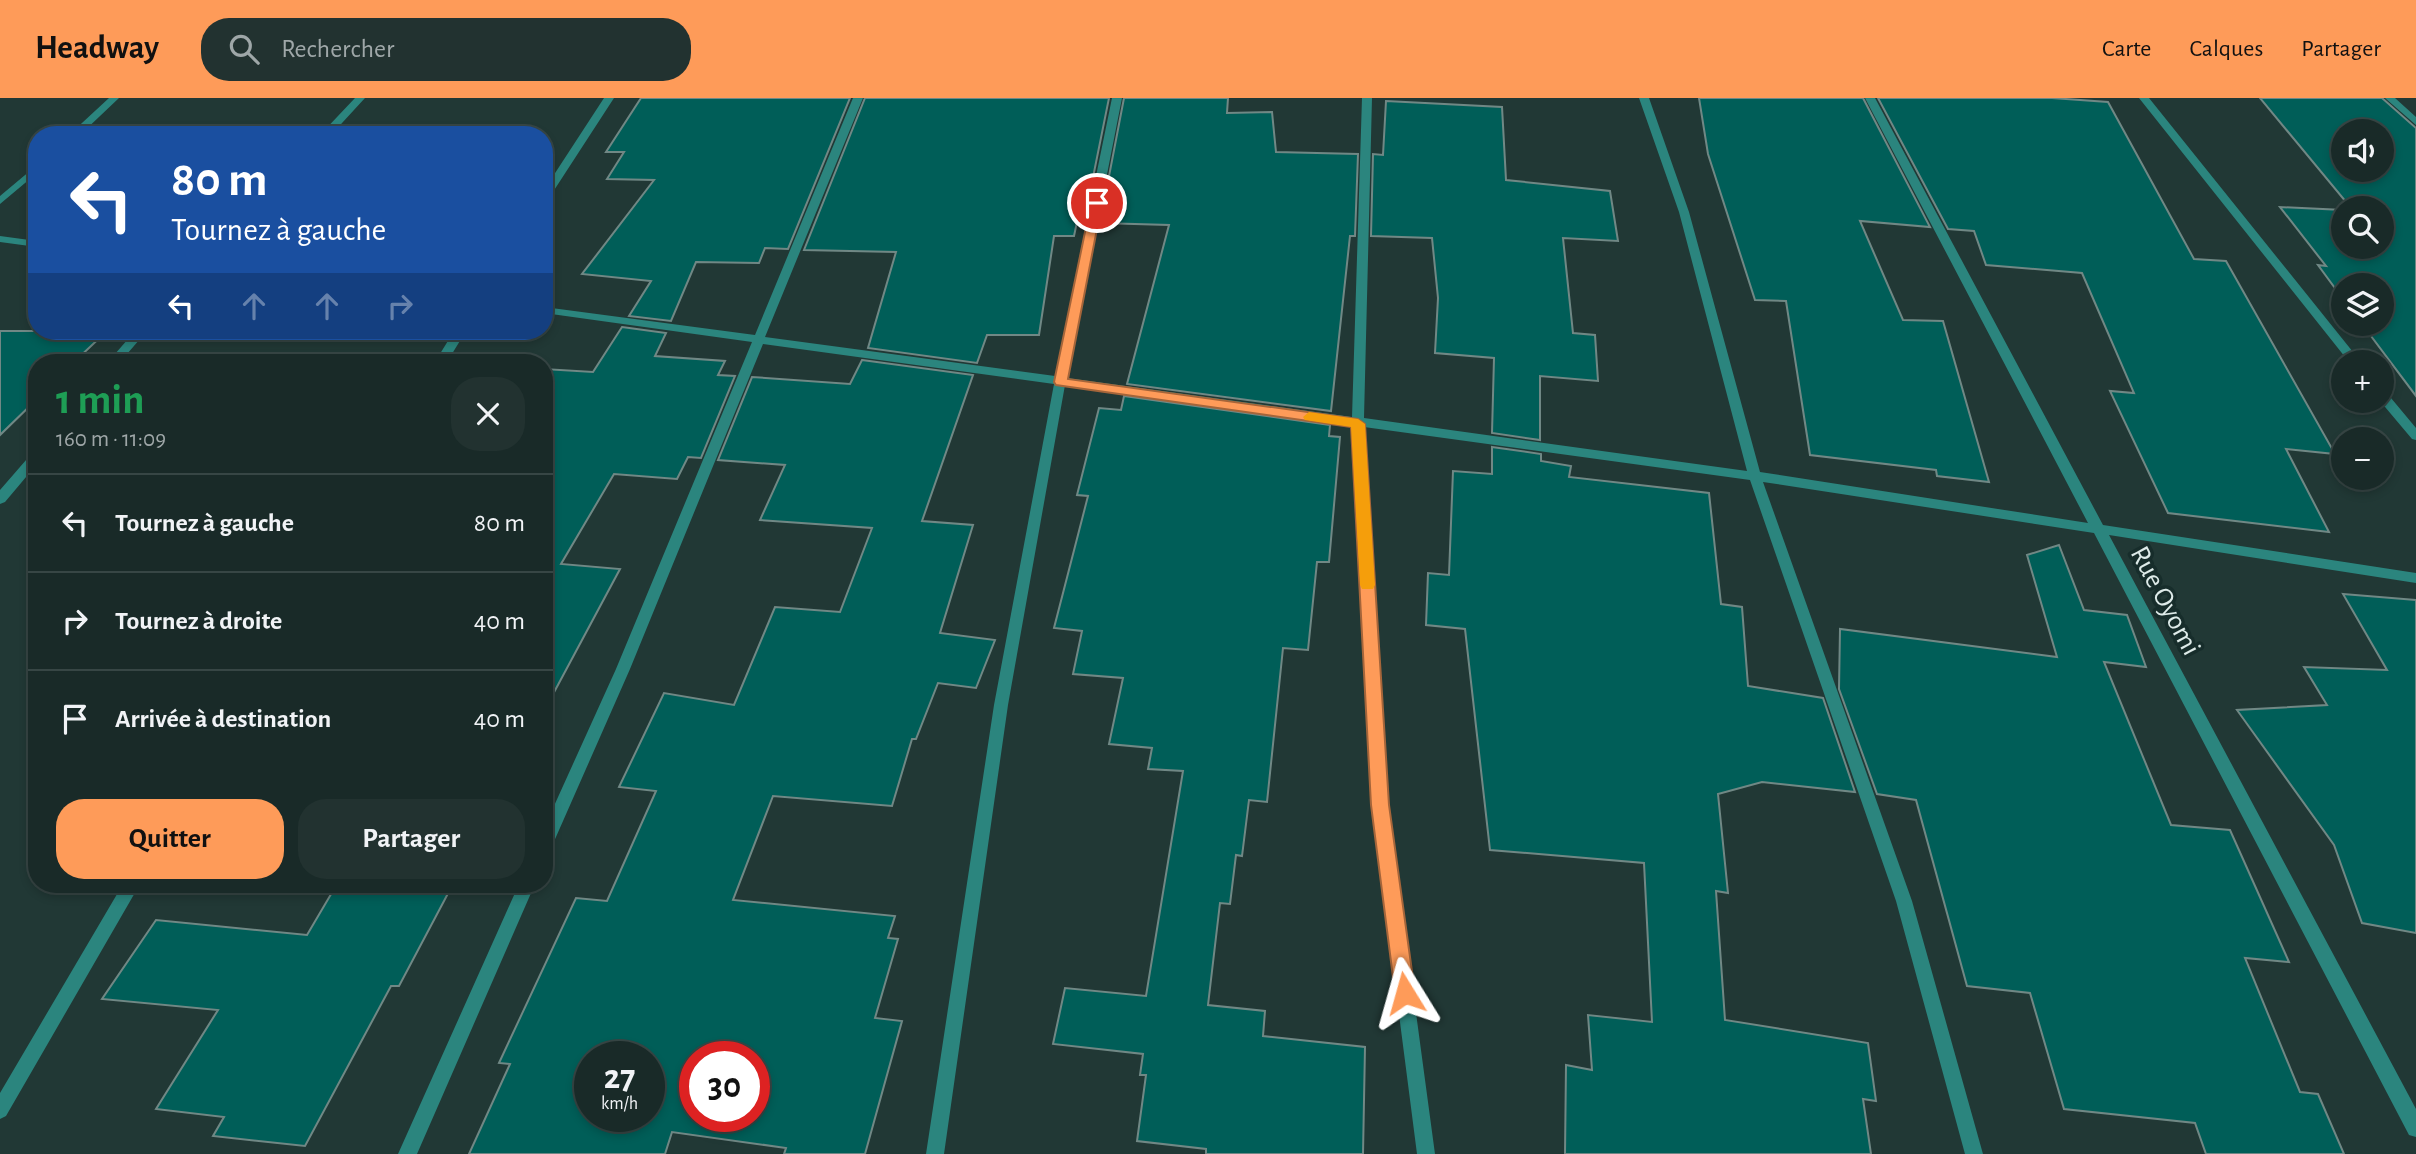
<!DOCTYPE html>
<html lang="fr">
<meta charset="utf-8">
<style>
body{margin:0;font-family:"Alegreya Sans",sans-serif;background:#223230;color:#f1f3f6;height:100vh;display:flex;flex-direction:column;font-size:26px;white-space:nowrap}
*{box-sizing:border-box;margin:0}
p{font-size:23px;color:#9fa7a8}
.icon{flex:none;width:38px;height:38px;fill:none;stroke:currentColor;stroke-width:2;stroke-linecap:round;stroke-linejoin:round}
.map{position:relative;flex:1;overflow:hidden}
.drawer{position:absolute;left:28px;top:256px;width:525px;height:539px;display:flex;flex-direction:column;background:#192a28;border-radius:28px;box-shadow:0 4px 10px #0003,0 0 0 2px #374645}
.drawer>*{flex:none}
.top-card{position:absolute;left:28px;top:28px;width:525px;height:214px;border-radius:28px;box-shadow:0 4px 10px #0003,0 0 0 2px #374645;background:#1a4fa0;color:#fff;overflow:hidden}
.tools{position:absolute;left:2331px;top:21px;display:grid;gap:14px}
.tools a{display:grid;place-items:center;width:63px;height:63px;border-radius:50%;background:#192a28;box-shadow:0 4px 10px #0003,0 0 0 2px #374645;font-size:35px}
.speed{position:absolute;left:574px;top:943px;display:flex;gap:14px;font-size:35px;font-weight:700;text-align:center}
.speed>*{display:grid;place-content:center;width:91px;height:91px;border-radius:50%;background:#192a28;box-shadow:0 4px 10px #0003,0 0 0 2px #374645;line-height:1}
.speed small{font-size:18px;font-weight:400}
.speed .limit{border:10px solid #d22;background:#fff;color:#111}
.pin{position:absolute;display:grid;place-items:center;width:60px;height:60px;color:#fff;margin:-30px;border:4px solid #fff;border-radius:50%;box-shadow:0 2px 7px #0007}
.me{position:absolute;width:77px;margin:-38px;rotate:352deg;stroke-linejoin:round;filter:drop-shadow(0 0 5px #0008)}
.turn{display:flex;align-items:center;gap:24px;height:147px;padding:0 28px;font-size:32px}
.turn .icon{width:91px;height:91px;stroke-width:2.5}
.turn b{display:block;font-size:49px;line-height:60px}
.lanes{display:flex;align-items:center;height:66px;padding:0 28px;background:#0003;justify-content:center;gap:35px;direction:ltr}
.lanes .off{opacity:.35}
.round{display:grid;place-items:center;flex:none;width:74px;height:74px;border-radius:28px;background:#223230}
.headline{display:flex;align-items:center;justify-content:space-between;height:119px;padding:0 28px}
h1{font-size:42px;font-weight:600;line-height:52px;color:#1e9e55}
.primary-button{display:flex;gap:14px;margin-top:auto;padding:14px 28px}
.primary-button a{flex:1;height:80px;border-radius:28px;background:#fe9b59;color:#111;font-size:28px;font-weight:600;line-height:80px;text-align:center}
.primary-button a+a{background:#223230;color:#f1f3f6}
ul{padding:0;list-style:none}
li{display:flex;align-items:center;gap:21px;height:98px;padding:0 28px;border-top:2px solid #374645}
li div{flex:1}
li b{display:block;font-size:26px}
li em{font-style:normal}
header{display:flex;align-items:center;gap:42px;box-sizing:border-box;height:98px;padding:0 35px;background:#fe9b59;color:#111}
header strong{font-size:33px}
nav{display:flex;gap:38px;margin-inline-start:auto;font-size:24px}
.search{width:490px;height:63px;background:#223230;display:flex;align-items:center;gap:18px;box-sizing:border-box;padding:0 24px;border-radius:28px;color:#9fa7a8;font-size:26px}
.map>svg:first-child{display:block}
</style>
<header>
<strong>Headway</strong>
<div class="search"><svg class="icon" aria-label="search" viewBox="0 0 24 24"><circle cx="10" cy="10" r="6"/><path d="M15 15l6 6"/></svg>Rechercher</div>
<nav><a>Carte</a><a>Calques</a><a>Partager</a></nav>
</header>
<div class="map">
<svg width="2416" height="1056" viewBox="0 0 2416 1056">
<rect width="100%" height="100%" fill="#213835"/>
<path fill="#005e58" stroke="#708885" stroke-width="2" fill-rule="evenodd" d="M641 0H850L788 151 765 150 759 165 696 164 671 223 629 218 651 183 582 176 654 82 607 81 624 54H606Z
M865 0H1109L1084 124H1077L1074 138H1054L1039 237H987L977 265 868 250 896 154 804 152Z
M1124 0H1228L1227 15 1272 14 1276 54 1358 56 1355 138H1350L1331 313 1127 286 1169 127 1100 125Z
M1699 0H1863L1930 129 1860 123 1903 222 1943 223 1989 384 1937 378 1936 372 1810 357 1786 203 1755 202 1708 56Z
M1878 0H2052L2108 4 2194 161 2226 163 2335 356 2286 351 2329 434 2168 415 2110 293 2134 295 2082 175 1986 167 1974 133 1948 131Z
M2260 0H2382L2416 30V298L2362 226H2382V187H2343V201L2318 167 2326 168 2280 109 2343 112V149H2382V110H2351ZM2343 33H2382V72H2343Z
M1386 3 1502 9 1506 82 1610 93 1618 143 1563 140 1573 235 1595 237 1598 283 1540 278V342L1492 335 1494 260 1435 255 1438 200 1432 140 1371 138 1373 56 1383 57Z
M622 229 666 235 655 258 725 263 718 277 735 278 701 360 688 359 677 381 614 376 561 466 620 471 544 613V271L593 274Z
M0 233H107L74 264H37V301L0 337Z
M862 262 973 277 922 423 973 427 940 535 995 542 976 590 938 585 916 641H912L892 708 773 698 733 802 895 818 888 840 898 841 875 920 902 923 865 1056H784L786 1050 672 1034 665 1056H469L510 966 499 965 576 800 607 803 656 693 619 689 664 595 734 607 775 509 840 514 872 430 760 422 785 367 718 362 752 279 850 286ZM590 959H649V1018H590ZM695 959H754V1018H695Z
M1124 298 1330 327 1329 338 1340 339 1329 464H1317L1308 552 1283 550 1267 704 1249 702 1242 758 1236 757 1230 806 1220 805 1208 907 1265 913 1263 938 1365 949 1363 1056H1206V1051L1137 1043 1146 977H1140L1143 956 1053 946 1065 890 1146 898 1183 673 1148 671 1152 650 1109 646 1123 580 1073 576 1082 533 1054 530 1088 398 1077 397 1099 310 1121 312Z
M1492 349 1541 356V363L1571 368 1569 379 1709 395 1721 506 1742 509 1748 588 1823 600 1855 694 1762 684 1718 696 1728 795 1716 793 1725 922 1868 945 1876 1003 1863 1001 1871 1056H1565L1566 967 1592 972 1588 917 1652 924 1644 765 1490 752 1465 531 1426 527 1428 475 1449 477 1453 373 1492 376Z
M2059 447 2084 512 2127 517 2146 569 2104 564 2171 727 2230 732 2289 864 2245 860 2300 994 2318 996 2344 1056H2206L2195 1025 2064 1011 2030 895 1967 888 1916 702 1877 696 1839 591 1840 531 2057 559 2027 457Z
M2343 496 2416 502V835L2362 825 2334 747 2237 612 2327 607 2304 569 2387 572Z
M337 786H453L399 888H391L305 1048 213 1038 224 1019 156 1011 218 912 102 901 156 822 307 837Z"/>
<g fill="none" stroke-linecap="round" stroke-linejoin="round">
<path fill="#2b857e" fill-rule="evenodd" d="M109 0H119L80 37H69Z
M355 0H365L331 37H320Z
M604 0H614L549 100 544 103V92Z
M853 0H863L765 239 1055 278 1112 0H1122L1067 280 1352 319 1362 0H1372L1364 320 1747 373 1679 114 1639 0H1649L1689 114 1760 374 2088 425 1865 0H1875L2103 427 2416 475V485L2109 437 2416 1011V1039L2409 1037 2094 435 1763 384 1912 803 1983 1056H1965L1896 803 1750 382 1364 329 1388 707 1435 1056H1417L1372 707 1352 327 1065 287 1008 607 944 1056H926L994 607 1054 286 763 246 630 571 552 748 550 753 544 755V730L616 571 752 244 544 215V209L755 237Z
M2139 0H2149L2361 264H2349Z
M2385 0H2395L2416 19V27Z
M37 67V75L0 106V98Z
M0 138 37 143V149L0 144Z
M135 233H147L120 264H108Z
M454 233H466L447 264H435Z
M2382 293 2386 294 2416 330V342L2412 341 2380 303Z
M37 353V366L5 404 0 406V392L33 354Z
M123 786H140L6 1018 0 1021V995Z
M519 786H535L417 1056H398Z"/>
</g>
<path fill="#fe9b59" stroke="#a5653a" stroke-width="2" d="M1097 102 1102 105 1068 281 1358 321 1365 326 1389 707 1415 895 1412 901 1405 904 1398 901 1395 895 1371 707 1351 329 1056 287 1054 284 1091 105Z"/>
<path fill="#f59e0b" d="M1309 314 1358 321 1365 326 1375 487 1373 491H1362L1360 487 1351 329 1305 322 1303 319Z"/>
<g text-anchor="middle" dominant-baseline="central" stroke-width="7" stroke-linejoin="round" paint-order="stroke">
<g font-size="28" fill="#deebe9" stroke="#172d2b">
<text transform="translate(2165 503) rotate(62)">Rue Oyomi</text>
</g>
</g>
</svg>
<div class="tools">
<a><svg class="icon" aria-label="sound" viewBox="0 0 24 24"><path d="M4 9h4l5-4v14l-5-4H4zM17 9q2 3 0 6"/></svg></a>
<a><svg class="icon" aria-label="search" viewBox="0 0 24 24"><circle cx="10" cy="10" r="6"/><path d="M15 15l6 6"/></svg></a>
<a><svg class="icon" aria-label="layers" viewBox="0 0 24 24"><path d="M12 4l9 5-9 5-9-5zM3 14l9 5 9-5"/></svg></a>
<a>+</a>
<a>−</a>
</div>
<div class="speed"><div>27<small>km/h</small></div><div class="limit">30</div></div>
<div class="pin" style="left:1097px;top:105px;background:#d93025"><svg class="icon" aria-label="arrive" viewBox="0 0 24 24"><path d="M6 21V4h12l-3 4 3 4H6"/></svg></div>
<svg class="me" style="left:1405px;top:895px" viewBox="-20 -20 40 40"><path d="M0-17L14 15 0 8-14 15z" fill="#fe9b59" stroke="#fff" stroke-width="4"/></svg>
<div class="top-card">
<div class="turn"><svg class="icon" aria-label="left" viewBox="0 0 24 24"><path d="M17 20v-9H6M10 6l-5 5 5 5"/></svg><div><b>80 m</b>Tournez à gauche</div></div>
<div class="lanes"><svg class="icon" aria-label="left" viewBox="0 0 24 24"><path d="M17 20v-9H6M10 6l-5 5 5 5"/></svg><svg class="icon off" aria-label="ahead" viewBox="0 0 24 24"><path d="M12 20V5M6 11l6-6 6 6"/></svg><svg class="icon off" aria-label="ahead" viewBox="0 0 24 24"><path d="M12 20V5M6 11l6-6 6 6"/></svg><svg class="icon off" aria-label="right" viewBox="0 0 24 24"><path d="M7 20v-9h11M14 6l5 5-5 5"/></svg></div>
</div>
<section class="drawer">
<div class="headline"><div><h1>1 min</h1><p>160 m · 11:09</p></div><a class="round"><svg class="icon" aria-label="close" viewBox="0 0 24 24"><path d="M6 6l12 12M18 6L6 18"/></svg></a></div>
<ul>
<li><svg class="icon" aria-label="left" viewBox="0 0 24 24"><path d="M17 20v-9H6M10 6l-5 5 5 5"/></svg><div><b>Tournez à gauche</b></div><em>80 m</em></li>
<li><svg class="icon" aria-label="right" viewBox="0 0 24 24"><path d="M7 20v-9h11M14 6l5 5-5 5"/></svg><div><b>Tournez à droite</b></div><em>40 m</em></li>
<li><svg class="icon" aria-label="arrive" viewBox="0 0 24 24"><path d="M6 21V4h12l-3 4 3 4H6"/></svg><div><b>Arrivée à destination</b></div><em>40 m</em></li>
</ul>
<div class="primary-button"><a>Quitter</a><a>Partager</a></div>
</section>
</div>
